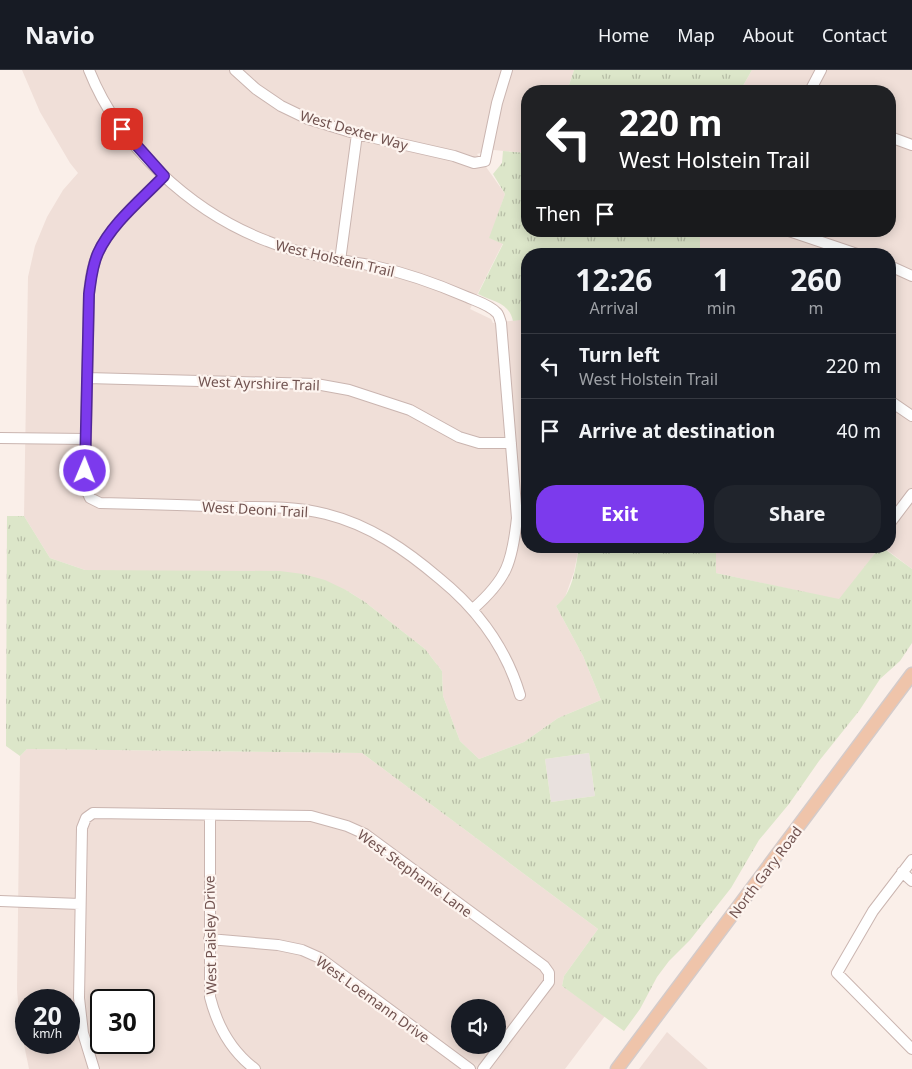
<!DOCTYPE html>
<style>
body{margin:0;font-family:"Noto Sans",sans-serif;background:#20242c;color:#f1f3f6;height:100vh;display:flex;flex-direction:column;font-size:19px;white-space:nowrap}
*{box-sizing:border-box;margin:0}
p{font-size:16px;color:#9ea1a6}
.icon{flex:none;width:28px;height:28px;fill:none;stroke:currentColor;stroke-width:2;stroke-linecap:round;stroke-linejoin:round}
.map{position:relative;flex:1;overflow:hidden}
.side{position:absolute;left:521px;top:178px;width:375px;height:305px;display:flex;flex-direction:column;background:#171b24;border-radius:20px;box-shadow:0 2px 12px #0003}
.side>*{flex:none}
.top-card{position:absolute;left:521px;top:15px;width:375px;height:152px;border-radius:20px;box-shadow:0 2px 12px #0003;background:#202124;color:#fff;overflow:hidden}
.fabs{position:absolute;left:451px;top:929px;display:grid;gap:10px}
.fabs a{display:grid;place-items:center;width:55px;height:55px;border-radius:50%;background:#171b24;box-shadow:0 2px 12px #0003;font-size:25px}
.speed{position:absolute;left:15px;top:919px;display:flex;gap:10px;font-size:25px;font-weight:700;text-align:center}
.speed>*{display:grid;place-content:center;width:65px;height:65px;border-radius:50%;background:#171b24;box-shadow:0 2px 12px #0003;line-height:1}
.speed small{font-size:12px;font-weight:400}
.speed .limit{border:2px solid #111;border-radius:8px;background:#fff;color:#111}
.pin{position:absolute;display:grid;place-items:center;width:42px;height:42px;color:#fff;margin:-21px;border-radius:10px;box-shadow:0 2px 8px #0006}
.me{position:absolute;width:55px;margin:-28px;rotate:1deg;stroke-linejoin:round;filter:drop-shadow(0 0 4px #0008)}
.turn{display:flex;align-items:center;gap:18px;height:105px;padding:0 15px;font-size:22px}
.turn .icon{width:65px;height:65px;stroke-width:2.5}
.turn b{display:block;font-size:35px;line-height:42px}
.then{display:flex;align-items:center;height:48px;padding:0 15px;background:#0003;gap:10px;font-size:19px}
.eta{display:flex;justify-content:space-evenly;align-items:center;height:85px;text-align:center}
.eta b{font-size:30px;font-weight:700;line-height:35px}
.button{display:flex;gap:10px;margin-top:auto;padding:10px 15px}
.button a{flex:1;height:58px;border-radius:20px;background:#7c3aed;color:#fff;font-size:20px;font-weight:700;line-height:58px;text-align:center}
.button a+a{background:#20242c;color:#f1f3f6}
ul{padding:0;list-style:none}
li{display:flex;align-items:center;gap:15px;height:65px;padding:0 15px;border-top:1px solid #363941}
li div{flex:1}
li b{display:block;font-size:19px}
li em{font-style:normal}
header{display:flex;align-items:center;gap:30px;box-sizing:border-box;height:70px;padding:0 25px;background:#171b24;border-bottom:1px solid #363941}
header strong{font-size:24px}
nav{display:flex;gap:28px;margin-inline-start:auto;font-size:18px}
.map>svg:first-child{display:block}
</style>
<header>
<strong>Navio</strong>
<nav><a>Home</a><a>Map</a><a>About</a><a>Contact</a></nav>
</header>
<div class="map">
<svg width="912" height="999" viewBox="0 0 912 999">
<defs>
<pattern id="grass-tufts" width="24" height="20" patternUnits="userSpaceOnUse" patternTransform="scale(1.25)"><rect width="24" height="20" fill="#dce6c9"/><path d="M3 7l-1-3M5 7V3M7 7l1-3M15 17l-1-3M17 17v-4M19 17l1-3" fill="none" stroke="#b7bda6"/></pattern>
</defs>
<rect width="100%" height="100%" fill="#faefe9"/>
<path fill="#f0dfd8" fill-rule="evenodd" d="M22 0H574L567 21H528L527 83 483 79 481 83 477 84 505 124 490 168 503 173 470 239 491 249 493 253 527 249 528 476H579L574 502 564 530 556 536 583 586 601 630 558 648 524 672 479 689 460 671 443 626 442 601 425 579 365 532 346 520 85 500 50 488 24 446 28 207 35 176 47 147 63 120 78 103 70 93 40 42Z
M752 0H912V499L887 480 876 482 840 530 716 503V476H890V184H700V161H890V21H740Z
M27 679 362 683 598 859 564 906 562 916 605 946 565 999H29L20 955 17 920 20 686ZM26 930H69V972H26ZM101 930H144V972H101ZM460 938H498V975H460Z
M667 962 708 999H639Z"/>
<path fill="#e9e1de" d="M589 683 595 726 551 732 545 689Z"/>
<path fill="url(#grass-tufts)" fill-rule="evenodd" d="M574 0H752L740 21H567Z
M503 81 527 83 528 161H700V184H528L527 249 513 251C509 232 493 232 478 224L503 174 489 168 505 124 493 104 502 93Z
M7 446H24L50 488 85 500 280 501 303 504 325 510 346 520 365 532 425 579 442 601 443 626 460 671 479 689 524 672 558 648 601 630 583 586 556 536C573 524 576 496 579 476H716V503L839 529 876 482 886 480 912 499V573L900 591 880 609 859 641 819 691 789 734 759 770 731 818 690 870 669 891 657 907 640 939 624 961 562 916 564 906 598 859 362 683 27 679 20 686 6 676ZM589 683 595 726 551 732 545 689Z"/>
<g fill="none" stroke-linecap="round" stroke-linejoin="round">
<defs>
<path id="minor" d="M89 0C119 76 191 142 267 171 301 185 338 189 374 196 406 203 437 214 467 227 476 231 490 235 497 243 499 245 500 250 501 253L517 448C512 493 507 509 473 539
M235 0 256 19 281 36 308 49 357 64 454 86 474 93 485 91 497 33 507 0
M810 21 821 0
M890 67 912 75
M164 106C142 129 111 154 98 183 92 196 90 210 89 224L85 417 90 428 100 433C144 434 188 435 232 437 263 437 295 436 326 444 370 455 406 480 440 509 478 540 506 578 520 625
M789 161 857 184
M340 191 357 64
M890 196 912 206
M87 308 316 314 349 320 410 340 459 367 479 373H511
M890 331 912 346
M0 368 86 369
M890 453 912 424
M210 746V927C217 955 231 981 255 999
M912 790 873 841 837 903 912 979
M902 802 912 811
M0 831 80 834
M209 869 278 875 302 880 320 888 470 999
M94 999 83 963 79 928 82 758 86 748 93 743 311 746 347 756 365 764 544 896 549 903V912L483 999"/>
<path id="major" d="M617 999 912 604"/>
</defs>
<use href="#minor" stroke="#cab5b0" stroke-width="12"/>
<use href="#major" stroke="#d4cbca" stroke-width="15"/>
<use href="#minor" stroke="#fff" stroke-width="10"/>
<use href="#major" stroke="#efc4aa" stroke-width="12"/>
</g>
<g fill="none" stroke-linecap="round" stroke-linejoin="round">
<defs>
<path id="route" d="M85 401 89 224C91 210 92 196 98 183 111 154 142 129 164 106L122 59"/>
</defs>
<use href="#route" stroke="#51269a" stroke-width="12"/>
<use href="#route" stroke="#7c3aed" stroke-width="9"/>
</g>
<g text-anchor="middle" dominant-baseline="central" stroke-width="4.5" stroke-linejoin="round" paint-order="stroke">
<g font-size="14" fill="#715350" stroke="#fdf4ef">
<text transform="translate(354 60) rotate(16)">West Dexter Way</text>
<text transform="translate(335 188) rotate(13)">West Holstein Trail</text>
<text transform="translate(259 313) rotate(2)">West Ayrshire Trail</text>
<text transform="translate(255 439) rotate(3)">West Deoni Trail</text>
<text transform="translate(765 802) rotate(-53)">North Gary Road</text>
<text transform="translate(415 803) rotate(36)">West Stephanie Lane</text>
<text transform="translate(210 865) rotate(-91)">West Paisley Drive</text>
<text transform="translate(373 929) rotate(36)">West Loemann Drive</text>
</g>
</g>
</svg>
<div class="fabs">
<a><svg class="icon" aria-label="sound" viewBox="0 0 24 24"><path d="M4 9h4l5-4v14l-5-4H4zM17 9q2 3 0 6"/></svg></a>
</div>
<div class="speed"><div>20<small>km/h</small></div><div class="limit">30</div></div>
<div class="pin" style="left:122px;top:59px;background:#d93025"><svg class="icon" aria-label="arrive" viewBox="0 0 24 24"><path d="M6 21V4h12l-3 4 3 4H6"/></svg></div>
<svg class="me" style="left:85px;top:401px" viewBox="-20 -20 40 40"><circle r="17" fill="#7c3aed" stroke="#fff" stroke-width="3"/><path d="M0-11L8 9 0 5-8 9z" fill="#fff"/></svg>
<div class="top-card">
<div class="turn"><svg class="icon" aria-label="left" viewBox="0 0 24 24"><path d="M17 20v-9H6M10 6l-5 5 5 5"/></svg><div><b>220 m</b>West Holstein Trail</div></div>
<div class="then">Then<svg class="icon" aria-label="arrive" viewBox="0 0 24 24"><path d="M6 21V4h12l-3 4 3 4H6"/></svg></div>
</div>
<section class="side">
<div class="eta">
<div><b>12:26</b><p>Arrival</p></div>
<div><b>1</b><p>min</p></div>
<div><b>260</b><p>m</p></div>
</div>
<ul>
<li><svg class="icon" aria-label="left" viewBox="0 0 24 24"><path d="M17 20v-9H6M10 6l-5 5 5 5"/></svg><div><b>Turn left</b><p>West Holstein Trail</p></div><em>220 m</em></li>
<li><svg class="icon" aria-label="arrive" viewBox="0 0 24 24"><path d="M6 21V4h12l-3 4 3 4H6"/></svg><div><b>Arrive at destination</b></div><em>40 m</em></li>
</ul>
<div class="button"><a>Exit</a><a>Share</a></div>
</section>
</div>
